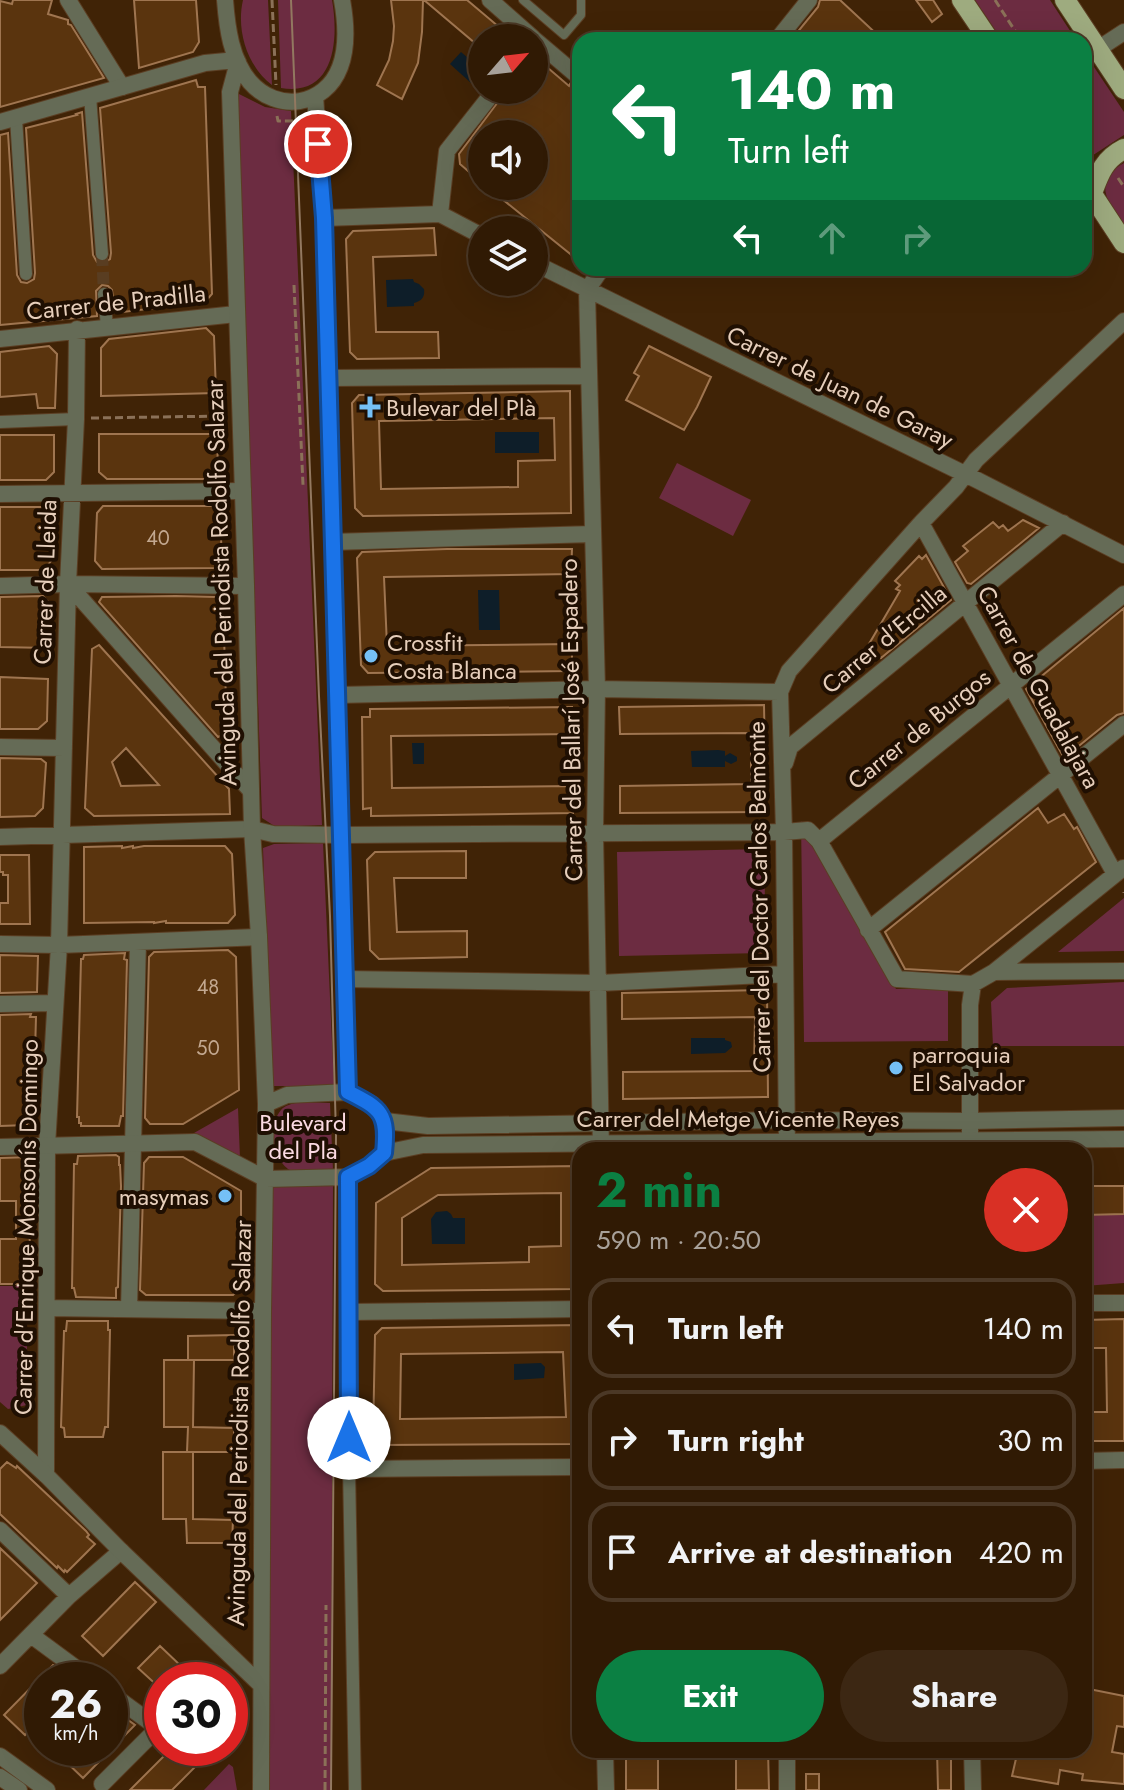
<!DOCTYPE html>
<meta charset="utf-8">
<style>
body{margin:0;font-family:Jost,sans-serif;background:#3c2713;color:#f1f3f6;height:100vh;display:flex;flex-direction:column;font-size:30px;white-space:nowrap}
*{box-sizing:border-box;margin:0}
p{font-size:26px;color:#a8a19a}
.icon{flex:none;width:44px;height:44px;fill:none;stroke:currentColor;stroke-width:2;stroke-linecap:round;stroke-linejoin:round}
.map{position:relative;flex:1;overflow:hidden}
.details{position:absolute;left:572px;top:1142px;width:520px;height:616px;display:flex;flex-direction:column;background:#301a04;border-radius:24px;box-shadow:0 8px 32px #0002,0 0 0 2px #4b3826}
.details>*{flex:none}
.guide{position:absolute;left:572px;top:32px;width:520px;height:244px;border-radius:24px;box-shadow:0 8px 32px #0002,0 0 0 2px #4b3826;background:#0b8043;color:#fff;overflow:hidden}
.needle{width:52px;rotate:62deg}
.fabs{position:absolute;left:468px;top:24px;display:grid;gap:16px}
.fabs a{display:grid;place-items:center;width:80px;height:80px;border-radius:50%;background:#301a04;box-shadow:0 8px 32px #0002,0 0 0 2px #4b3826;font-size:40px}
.speed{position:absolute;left:24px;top:1662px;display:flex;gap:16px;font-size:40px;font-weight:700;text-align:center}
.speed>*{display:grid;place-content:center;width:104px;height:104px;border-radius:50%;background:#301a04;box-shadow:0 8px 32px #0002,0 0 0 2px #4b3826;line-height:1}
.speed small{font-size:20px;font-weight:400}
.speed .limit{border:12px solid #d22;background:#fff;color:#111}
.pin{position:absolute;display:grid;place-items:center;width:68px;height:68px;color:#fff;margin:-34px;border:4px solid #fff;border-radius:50%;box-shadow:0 2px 8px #0007}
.me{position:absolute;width:88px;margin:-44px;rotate:0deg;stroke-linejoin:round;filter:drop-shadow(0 0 6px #0008)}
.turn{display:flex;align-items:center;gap:28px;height:168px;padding:0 24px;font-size:36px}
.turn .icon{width:104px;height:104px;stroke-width:2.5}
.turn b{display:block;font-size:56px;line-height:68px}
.lanes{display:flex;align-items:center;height:76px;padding:0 24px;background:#0003;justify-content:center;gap:40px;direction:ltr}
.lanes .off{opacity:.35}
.round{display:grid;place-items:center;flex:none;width:84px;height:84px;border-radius:42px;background:#3c2713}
.overview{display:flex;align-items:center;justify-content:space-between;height:136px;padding:0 24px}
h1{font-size:48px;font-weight:700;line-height:60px;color:#0b8043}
.action{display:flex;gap:16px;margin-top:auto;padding:16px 24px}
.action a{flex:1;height:92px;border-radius:48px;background:#0b8043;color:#fff;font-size:32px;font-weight:700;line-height:92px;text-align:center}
.action a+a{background:#3c2713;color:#f1f3f6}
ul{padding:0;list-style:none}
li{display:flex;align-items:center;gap:24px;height:100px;margin:0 16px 12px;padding:0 8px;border:4px solid #4b3826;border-radius:24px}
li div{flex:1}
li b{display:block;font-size:30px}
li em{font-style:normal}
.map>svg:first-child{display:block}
</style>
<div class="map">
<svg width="1124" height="1790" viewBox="0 0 1124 1790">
<rect width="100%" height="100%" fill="#402306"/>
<path fill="#6c2c41" d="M243 0H268L272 85C247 66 236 30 243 0Z
M278 0H332C339 39 335 97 281 88Z
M975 0H1050L1076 40H1002Z
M1084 52 1124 112V135L1084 161Z
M237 93 265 107 291 111 322 825 276 827 262 818Z
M1124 163V226C1108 203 1091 181 1124 163Z
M677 463 751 500 733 536 659 498Z
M801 821 896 989H948V1041L804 1042Z
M323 843 334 1086H271L263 848 274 844Z
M764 849 766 953 619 956 617 852Z
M1124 898V951L1058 952Z
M1124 982V1046H993L991 1002 1007 988Z
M299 1102 330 1103 333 1170C322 1171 296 1175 288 1169 272 1157 268 1125 281 1110 285 1105 292 1104 299 1102Z
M238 1108 240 1158 194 1133Z
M333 1182 331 1790H268L270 1187Z
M1124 1214V1283L1084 1286V1215Z
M0 1286H27V1405L8 1409 0 1402Z
M229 1764 233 1767 237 1790H204Z"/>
<path fill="#0e1e29" d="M461 52 482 70 471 83 450 64Z
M413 279 414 282 419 284 424 289C425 297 422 301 414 303V306L387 307 386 280Z
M495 432H539V453H495Z
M478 590H499L500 630H479Z
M412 743H424V764H413Z
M718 750 725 751V756L730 753 737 757V761L731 764 725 761V767H692L691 751Z
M691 1038H725V1040L731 1042 732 1047 725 1053 691 1054Z
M447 1211 451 1214 453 1218H465V1244H432L431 1219 436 1212Z
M541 1363 545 1367 544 1378 514 1380V1364Z
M880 1750H922L916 1753V1757H880Z"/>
<path fill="#5a340e" stroke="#9f7550" stroke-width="2" fill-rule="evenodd" d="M13 0H52L48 14 68 20V24L71 25 104 78 0 107V1L12 4Z
M134 0H196L199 42 193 52 139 68Z
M391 0H423L422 32 418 63 402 99 377 85 389 60 393 41 394 26Z
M424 0H467L512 38H482V49Z
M820 0H840L883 40H791L818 7Z
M916 0H933L942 14 932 22Z
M534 56 569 86 570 84 580 93V250L574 257 486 186H534V134H482V183L460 164 459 154 507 90H534Z
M196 80 198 87H205L212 294 205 302 115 313 112 290 108 286 102 285 96 291 97 316 0 325V135L8 133 17 275 21 282 27 283 34 279 35 273 26 128 77 115 76 114 82 112 93 255 97 262 103 263 110 259 111 253 100 108Z
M434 228 436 255 373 257 376 332H438L439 358 357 359 350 352 346 239 353 231Z
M206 328 214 336 216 393 101 396V348L109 339Z
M49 346 57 354 55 408H38L36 394 0 397V352Z
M649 346 711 377 697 407 684 430 626 400 639 376 634 373Z
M570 391 571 513 363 516 355 508 352 403 359 395ZM554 418 555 460 518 461V487L381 489 379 421Z
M99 434H217L218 471 211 479H107L99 472Z
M0 435H54V472L46 480H0Z
M103 506H212L220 514 222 561 214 568 102 569 95 561 97 513Z
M0 507H45L53 515 51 561 44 570H0Z
M1023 520 1039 528 971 584 967 583 955 562 968 551 963 546 993 522 999 528 1003 525 1008 531Z
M447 549H572L571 574 384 577 387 646 572 644V671L368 673 361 665 357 558 362 552Z
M926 555 951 600 881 658 869 644 900 591 896 589 900 585 895 581 919 556 922 559Z
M43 596 50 604 48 648 0 647V597Z
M176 596 217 597 223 603 227 733 218 737 99 602 102 597Z
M1124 608V713L1117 715 1064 758 1026 689Z
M99 645 229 789 230 814 94 816 85 808 92 649ZM126 748 159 785 121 786 112 762Z
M0 677 48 679 47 721 38 729H0Z
M764 705 766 812 620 813V786L751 784V733L620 734 619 707Z
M572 707 573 734 391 736 392 788 573 786V813L371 816V808L363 809 362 717H370V709Z
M0 758 41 759 46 763 43 808 35 816 0 817Z
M1038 808 1048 823 1064 814 1074 829 1077 827 1096 862 959 972 905 969 885 932Z
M122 846V848L133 846V848L144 846H225L232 854 235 915 228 923H166V921L154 923V922L84 923V847Z
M466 851V878H394L397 932 467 931V957L379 959 370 950 367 860 375 852Z
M0 855H29L30 924H0V903H8V875H3V872H0Z
M228 950 236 957 239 1090 183 1124H150L145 1118 149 957 154 952Z
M125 953 124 959 127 960 123 1116H121L119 1126H81V1123H79V1117H77L81 959H83L84 955Z
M0 955 38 956 37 992 0 993Z
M767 990 768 1097 623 1099V1072L754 1071 755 1017 622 1019V993Z
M31 1014 30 1017H36L33 1123H27V1125L0 1126V1015Z
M116 1155 119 1157V1165H120L121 1186 118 1287 116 1288V1298L76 1297 74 1288H72L74 1164H77L78 1156Z
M31 1157 29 1282H22L21 1284H0V1239H16V1201H0V1158Z
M149 1157H183L241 1191V1287L233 1295H146L140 1290 144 1163Z
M576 1166 578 1289 383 1291 375 1284 376 1203 431 1168ZM561 1193V1246L529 1247V1262L402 1265V1218L438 1195Z
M1084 1186H1124V1214L1084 1215Z
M1124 1319V1441H1084V1415L1087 1414V1412H1107L1106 1348H1087V1346H1084V1320Z
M67 1321H108V1330H110L108 1427H105L103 1437H65L64 1428 61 1427 64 1331H66Z
M578 1325 579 1444 381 1445 373 1438 375 1335 382 1328ZM563 1352 566 1417 400 1419 401 1354Z
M234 1335V1360H188V1336Z
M164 1360H194L193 1427 234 1428V1452H187L188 1427H164Z
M163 1452H193V1519L233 1520 232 1543H187L186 1519H163Z
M7 1462 16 1468 17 1466 86 1531 89 1535 87 1537 95 1544 67 1572 65 1570 64 1572 58 1566 57 1568 0 1514V1469Z
M0 1548 37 1583 0 1620Z
M135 1582 156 1602 103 1656 82 1636Z
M160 1646 181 1666 178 1669 189 1680H162V1690L138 1668Z
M53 1665 73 1680H42V1718L25 1735 4 1715Z
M1084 1688 1124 1696V1727L1117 1726 1112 1752 1124 1754V1784L1082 1780 1083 1774 1060 1770 1058 1784 1012 1776 1018 1750H1084Z
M110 1707 135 1725 83 1778 62 1758 71 1748H110Z
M172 1748H175L179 1757 195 1767 172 1790H130Z
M626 1750H658V1790H626Z
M736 1750H768L769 1790H736Z
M937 1750H951V1790H938Z
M806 1774H819V1790H806Z"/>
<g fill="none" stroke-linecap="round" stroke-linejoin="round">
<path stroke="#593d21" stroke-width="12" stroke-dasharray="12 6" stroke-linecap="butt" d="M102 254 104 294"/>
<defs>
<path id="service" d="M523 0 564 35 581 15V0"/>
<path id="pedestrian" d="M90 96 102 254
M16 118 26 274
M104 294 107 327
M0 422 76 419
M349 1469 355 1790"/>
<path id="minor" d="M68 0 122 87
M490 0 533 38
M534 39 580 78
M777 40 809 0
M1098 49 1124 32
M440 214 447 151 495 90
M324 218 440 214 482 236
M534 263 977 480 1124 555
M0 339 236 314
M328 378 588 376
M0 494 243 491
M921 523 1115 874
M332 542 593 534
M68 584 251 791
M0 586 68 584 246 586
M338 695 597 689 780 692
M0 747 64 748
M785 763 790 747 1063 523
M0 837 252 829 273 834 341 835 784 832 808 830 819 841 897 979 973 984
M819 841 1124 594
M868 930 1124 724
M0 944 59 945 259 937
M994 972 1124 971
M344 979 599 983 784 974
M973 984 994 972 1123 868
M0 1004 55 1003
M970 1141V1005L973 984
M601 1150 595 833 597 689 587 290 602 268
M787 1150 784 832 780 692 789 671 921 523 956 487 976 460 1124 321
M348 1177 349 1469 580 1467
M1084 1303H1124
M47 1308 263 1311
M129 1309 138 942
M348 1312 580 1309
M1084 1461 1124 1460
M46 1475 47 1146 59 945 68 584 76 419 77 329
M0 1530 69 1596
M31 1635 92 1680
M0 1666 69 1596 121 1551
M110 1693 162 1731
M186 1748 199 1757
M605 1750 606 1790
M787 1750V1790
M102 1784 158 1728"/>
<path id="tertiary" d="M225 0C227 27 231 60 250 82 277 113 325 107 340 67 348 46 346 22 342 0
M238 62 230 92 246 586 252 829 259 937 266 1104 263 1311 261 1790
M315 96 324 218 348 1092
M0 122 205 63 237 60
M266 1104 287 1095 348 1092 372 1104 385 1121 428 1126 786 1120 970 1121 1124 1118
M0 1147 195 1142 266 1179 348 1177 369 1166 384 1153 423 1145 1124 1139
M384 1153 385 1121
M0 1433 46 1475 121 1551 261 1685
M972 1750 973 1790
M0 1756 47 1790
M0 1777 19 1790"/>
<path id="primary" d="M962 0 989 40
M1065 0 1124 89
M1084 182 1124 243
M1092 193C1099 174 1104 159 1124 149"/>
</defs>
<use href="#service" stroke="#5b3e23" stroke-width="10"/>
<use href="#pedestrian" stroke="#5b3e23" stroke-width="14"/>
<use href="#minor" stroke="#5b3e23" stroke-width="18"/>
<use href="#tertiary" stroke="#5b3e23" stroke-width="18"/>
<use href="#primary" stroke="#5b3e23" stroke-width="22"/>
<path stroke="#8b7158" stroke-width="3" stroke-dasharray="8 4" stroke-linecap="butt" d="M272 0 276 85
M995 0 1021 40
M277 116 278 121H301
M1084 141 1093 154
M1118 178 1124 187
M294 285 303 485
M91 418 224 416
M1124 892V893
M325 1790 326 1605"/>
<use href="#service" stroke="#656b56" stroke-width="8"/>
<use href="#pedestrian" stroke="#656b56" stroke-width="12"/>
<use href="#minor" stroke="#656b56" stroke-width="16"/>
<use href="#tertiary" stroke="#656b56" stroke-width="16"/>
<use href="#primary" stroke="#9eab7f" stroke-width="20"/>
<path stroke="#927860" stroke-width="2" d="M291 0 319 696 330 916 336 1135 331 1790"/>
</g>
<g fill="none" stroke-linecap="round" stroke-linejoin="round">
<defs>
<path id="route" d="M318 144 324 218 348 1092C382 1109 388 1114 384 1153L369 1166 348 1177 349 1438"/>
</defs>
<use href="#route" stroke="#114b97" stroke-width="20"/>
<use href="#route" stroke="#1a73e8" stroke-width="14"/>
</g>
<g fill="#75c0f6" stroke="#1f0f02" stroke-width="3">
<path d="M366 395h8v8h8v8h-8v8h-8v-8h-8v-8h8z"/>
<circle cx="371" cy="656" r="8"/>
<circle cx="896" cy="1068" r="8"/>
<circle cx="225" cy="1196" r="8"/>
</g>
<g text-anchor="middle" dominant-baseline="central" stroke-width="8" stroke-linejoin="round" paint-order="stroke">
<g font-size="20" fill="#c3a890">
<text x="158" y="538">40</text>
<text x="208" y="987">48</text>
<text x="208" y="1048">50</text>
</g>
<g font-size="24" fill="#e6cebb" stroke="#1f0f02">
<text transform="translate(116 302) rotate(-6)">Carrer de Pradilla</text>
<text transform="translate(840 387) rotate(26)">Carrer de Juan de Garay</text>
<text transform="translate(45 582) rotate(-88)">Carrer de Lleida</text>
<text transform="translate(221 583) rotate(-92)">Avinguda del Periodista Rodolfo Salazar</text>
<text transform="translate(884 639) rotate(-40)">Carrer d'Ercilla</text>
<text transform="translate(1039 687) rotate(61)">Carrer de Guadalajara</text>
<text transform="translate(571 720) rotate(-91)">Carrer del Ballarí José Espadero</text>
<text transform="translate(919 729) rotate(-39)">Carrer de Burgos</text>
<text transform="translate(759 897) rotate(-91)">Carrer del Doctor Carlos Belmonte</text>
<text x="738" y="1118">Carrer del Metge Vicente Reyes</text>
<text transform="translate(26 1227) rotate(-89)">Carrer d'Enrique Monsonís Domingo</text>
<text transform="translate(239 1423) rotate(-89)">Avinguda del Periodista Rodolfo Salazar</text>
</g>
<g font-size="24" fill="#e6cebb" stroke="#1f0f02" text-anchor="start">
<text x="386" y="407">Bulevar del Plà</text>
<text x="387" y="642">Crossfit<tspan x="387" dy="28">Costa Blanca</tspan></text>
<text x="912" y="1054">parroquia<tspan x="912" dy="28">El Salvador</tspan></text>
<text x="209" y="1196" text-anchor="end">masymas</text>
</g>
<g font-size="24" fill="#fbdae2" stroke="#1f0f02">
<text x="303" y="1122">Bulevard<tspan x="303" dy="28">del Pla</tspan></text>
</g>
</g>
</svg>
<div class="fabs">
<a><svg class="needle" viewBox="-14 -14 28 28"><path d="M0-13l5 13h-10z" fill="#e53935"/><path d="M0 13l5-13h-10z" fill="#a8a19a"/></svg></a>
<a><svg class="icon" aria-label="sound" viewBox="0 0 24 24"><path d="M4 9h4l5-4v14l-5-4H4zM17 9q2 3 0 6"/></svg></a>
<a><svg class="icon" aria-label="layers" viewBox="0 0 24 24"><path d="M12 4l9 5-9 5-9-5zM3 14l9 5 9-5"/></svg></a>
</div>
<div class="speed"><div>26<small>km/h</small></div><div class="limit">30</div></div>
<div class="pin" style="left:318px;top:144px;background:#d93025"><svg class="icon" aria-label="arrive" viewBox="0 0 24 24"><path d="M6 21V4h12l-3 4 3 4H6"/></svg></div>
<svg class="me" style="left:349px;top:1438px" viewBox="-20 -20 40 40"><circle r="19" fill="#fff"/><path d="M0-13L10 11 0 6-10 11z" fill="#1a73e8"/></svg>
<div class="guide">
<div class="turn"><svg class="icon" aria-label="left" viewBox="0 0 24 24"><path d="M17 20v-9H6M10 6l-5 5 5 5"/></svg><div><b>140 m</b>Turn left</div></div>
<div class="lanes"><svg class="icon" aria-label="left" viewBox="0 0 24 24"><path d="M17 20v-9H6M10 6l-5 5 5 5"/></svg><svg class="icon off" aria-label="ahead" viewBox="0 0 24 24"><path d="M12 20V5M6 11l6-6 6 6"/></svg><svg class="icon off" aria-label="right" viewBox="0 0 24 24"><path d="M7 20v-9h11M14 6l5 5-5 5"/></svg></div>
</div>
<section class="details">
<div class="overview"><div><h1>2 min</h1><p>590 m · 20:50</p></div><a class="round" style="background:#d93025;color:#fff"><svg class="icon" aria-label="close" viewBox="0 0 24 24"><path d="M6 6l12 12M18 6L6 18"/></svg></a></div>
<ul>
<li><svg class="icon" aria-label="left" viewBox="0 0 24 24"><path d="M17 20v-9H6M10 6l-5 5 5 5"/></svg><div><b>Turn left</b></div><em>140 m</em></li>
<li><svg class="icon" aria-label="right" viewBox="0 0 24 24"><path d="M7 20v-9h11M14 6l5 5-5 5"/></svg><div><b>Turn right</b></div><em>30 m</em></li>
<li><svg class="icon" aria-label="arrive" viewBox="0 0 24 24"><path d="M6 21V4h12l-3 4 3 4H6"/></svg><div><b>Arrive at destination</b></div><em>420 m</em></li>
</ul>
<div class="action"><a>Exit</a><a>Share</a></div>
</section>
</div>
